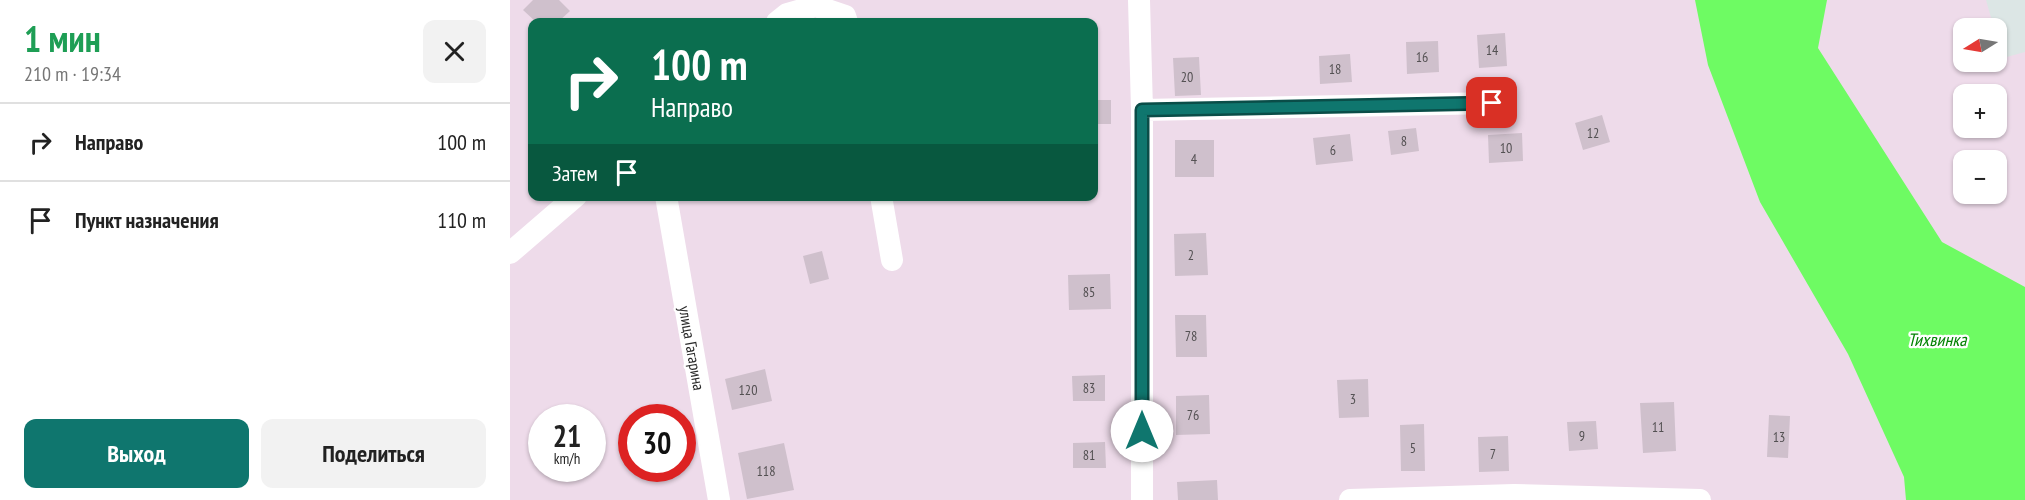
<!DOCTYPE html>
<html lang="ru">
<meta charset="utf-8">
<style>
body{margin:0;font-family:"PT Sans Narrow",sans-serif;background:#f2f2f2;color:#222;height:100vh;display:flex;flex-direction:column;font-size:22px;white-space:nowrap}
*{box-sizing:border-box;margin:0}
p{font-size:20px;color:#767676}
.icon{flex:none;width:33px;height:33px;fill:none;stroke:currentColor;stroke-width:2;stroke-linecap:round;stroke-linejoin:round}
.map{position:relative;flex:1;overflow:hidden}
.side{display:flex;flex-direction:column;background:#fff;width:510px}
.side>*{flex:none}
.hud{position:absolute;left:18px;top:18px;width:570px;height:183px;border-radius:12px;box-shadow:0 2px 4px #0004;background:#0b6e4f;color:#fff;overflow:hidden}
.needle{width:39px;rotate:259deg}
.fabs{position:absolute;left:1443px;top:18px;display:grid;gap:12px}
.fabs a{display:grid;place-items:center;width:54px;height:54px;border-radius:12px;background:#fff;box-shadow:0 2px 4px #0004;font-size:30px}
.speed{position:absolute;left:18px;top:404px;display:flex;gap:12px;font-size:30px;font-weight:700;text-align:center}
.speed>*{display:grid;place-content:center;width:78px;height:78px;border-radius:50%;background:#fff;box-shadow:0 2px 4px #0004;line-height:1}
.speed small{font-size:15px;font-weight:400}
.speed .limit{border:9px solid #d22;background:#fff;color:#111}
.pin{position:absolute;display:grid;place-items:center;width:51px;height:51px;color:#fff;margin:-26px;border-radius:12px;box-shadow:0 3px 9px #0006}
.me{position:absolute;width:66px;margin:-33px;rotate:0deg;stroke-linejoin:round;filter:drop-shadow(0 0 4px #0008)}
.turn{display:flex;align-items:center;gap:21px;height:126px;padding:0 24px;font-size:27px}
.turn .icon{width:78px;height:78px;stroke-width:2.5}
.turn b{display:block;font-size:42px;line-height:51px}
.then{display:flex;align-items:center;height:57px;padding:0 24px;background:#0003;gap:12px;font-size:22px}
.round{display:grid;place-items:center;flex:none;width:63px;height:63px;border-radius:12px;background:#f2f2f2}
.overview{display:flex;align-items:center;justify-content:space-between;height:102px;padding:0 24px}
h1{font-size:36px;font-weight:800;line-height:45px;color:#1e9e55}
.primary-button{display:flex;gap:12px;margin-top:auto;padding:12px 24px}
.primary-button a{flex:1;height:69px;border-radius:12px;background:#0f766e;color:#fff;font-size:24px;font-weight:800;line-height:69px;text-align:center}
.primary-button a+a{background:#f2f2f2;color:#222}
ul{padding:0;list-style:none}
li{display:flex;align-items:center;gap:18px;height:78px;padding:0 24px;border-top:2px solid #e0e0e0}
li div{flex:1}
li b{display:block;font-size:22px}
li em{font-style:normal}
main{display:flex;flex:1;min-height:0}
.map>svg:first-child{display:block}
</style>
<main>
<section class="side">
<div class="overview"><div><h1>1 мин</h1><p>210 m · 19:34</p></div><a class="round"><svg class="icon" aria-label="close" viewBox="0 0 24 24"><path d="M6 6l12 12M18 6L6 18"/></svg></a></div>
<ul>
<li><svg class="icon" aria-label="right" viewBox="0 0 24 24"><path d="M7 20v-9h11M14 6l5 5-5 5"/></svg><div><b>Направо</b></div><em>100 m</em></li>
<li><svg class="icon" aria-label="arrive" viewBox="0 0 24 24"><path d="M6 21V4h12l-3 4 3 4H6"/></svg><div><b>Пункт назначения</b></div><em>110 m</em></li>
</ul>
<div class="primary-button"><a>Выход</a><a>Поделиться</a></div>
</section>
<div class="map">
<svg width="1515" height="500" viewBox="0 0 1515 500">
<rect width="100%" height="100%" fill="#eedbea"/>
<path fill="#dce6e5" d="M1476 0H1515V52L1493 58 1486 28H1484Z"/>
<path fill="#6efb63" d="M1185 0H1317L1308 48 1432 242 1515 287V500H1396L1394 477 1338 354 1250 202 1198 65Z"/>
<path fill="#cfc0cc" d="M23 0H49L60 11 48 22H26L13 10Z
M995 33 997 66 969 68 967 35Z
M928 41 929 72 897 74 896 42Z
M840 54 842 82 810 84 809 56Z
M689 57 691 95 665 96 663 58Z
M584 100H601V124H584Z
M1092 115 1100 142 1073 150 1065 123Z
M906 128 909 151 881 155 878 131Z
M1012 133 1013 161 979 163 978 135Z
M840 134 843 161 806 165 803 138Z
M665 140H704V177H665Z
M696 233 698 275 665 276 664 234Z
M312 251 319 279 300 284 293 256Z
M600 274 601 309 559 310 558 275Z
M665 315H696L697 357H666Z
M255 369 262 401 222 410 215 379Z
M595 375V401H563L562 376Z
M858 379 859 417 829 418 827 380Z
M699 395 700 434 666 435V396Z
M1164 402 1166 451 1133 453 1130 403Z
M1259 415 1280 416 1278 458 1257 457Z
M1086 421 1088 449 1059 451 1057 422Z
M914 424 915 471H891L890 425Z
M998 436 999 471 969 472 968 437Z
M595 442 596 468H563V443Z
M274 443 284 490 237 499 228 453Z
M707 480 708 500H668L667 482Z"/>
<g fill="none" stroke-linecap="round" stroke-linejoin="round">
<path stroke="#fff" stroke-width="22" d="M629 0 632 110V500
M267 22 277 14 306 6 335 16 337 22
M632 110 982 103
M156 196 209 500
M371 196 382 260
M0 253 66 196
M840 500 1004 495 1190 500"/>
</g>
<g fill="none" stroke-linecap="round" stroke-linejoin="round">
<defs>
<path id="route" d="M632 431V110L982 103"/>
</defs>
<use href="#route" stroke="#0a4d48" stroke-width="15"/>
<use href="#route" stroke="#0f766e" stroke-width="10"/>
</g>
<g text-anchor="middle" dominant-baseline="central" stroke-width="4.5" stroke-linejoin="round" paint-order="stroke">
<g font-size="14" fill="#535052">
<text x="982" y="50">14</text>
<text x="912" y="57">16</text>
<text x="825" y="69">18</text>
<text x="677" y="77">20</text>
<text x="1083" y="133">12</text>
<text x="894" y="141">8</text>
<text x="996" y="148">10</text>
<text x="823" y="150">6</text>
<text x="684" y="159">4</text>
<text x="681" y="255">2</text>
<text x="579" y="292">85</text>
<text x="681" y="336">78</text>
<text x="579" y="388">83</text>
<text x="238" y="390">120</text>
<text x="843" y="399">3</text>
<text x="683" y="415">76</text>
<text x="1148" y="427">11</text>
<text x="1072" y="436">9</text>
<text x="1269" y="437">13</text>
<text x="903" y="448">5</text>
<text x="983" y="454">7</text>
<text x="579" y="455">81</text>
<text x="256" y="471">118</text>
</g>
<g font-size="16" fill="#2a2a2a" stroke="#fff">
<text transform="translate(182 348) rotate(80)">улица Гагарина</text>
</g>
<g font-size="18" font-style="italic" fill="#048305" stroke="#fff">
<text x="1427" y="339">Тихвинка</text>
</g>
</g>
</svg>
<div class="fabs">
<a><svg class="needle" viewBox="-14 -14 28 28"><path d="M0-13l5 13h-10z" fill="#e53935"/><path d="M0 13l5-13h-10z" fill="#767676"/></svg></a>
<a>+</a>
<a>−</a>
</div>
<div class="speed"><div>21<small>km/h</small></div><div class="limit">30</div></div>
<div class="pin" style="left:982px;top:103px;background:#d93025"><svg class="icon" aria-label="arrive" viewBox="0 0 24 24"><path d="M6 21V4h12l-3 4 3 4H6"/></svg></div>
<svg class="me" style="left:632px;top:431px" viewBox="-20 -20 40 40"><circle r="19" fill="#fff"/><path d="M0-13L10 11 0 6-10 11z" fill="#0f766e"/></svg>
<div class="hud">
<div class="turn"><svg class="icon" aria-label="right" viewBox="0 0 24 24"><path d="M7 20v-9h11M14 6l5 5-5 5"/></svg><div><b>100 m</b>Направо</div></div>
<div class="then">Затем<svg class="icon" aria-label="arrive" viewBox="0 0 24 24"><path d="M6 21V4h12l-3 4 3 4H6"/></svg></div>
</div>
</div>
</main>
